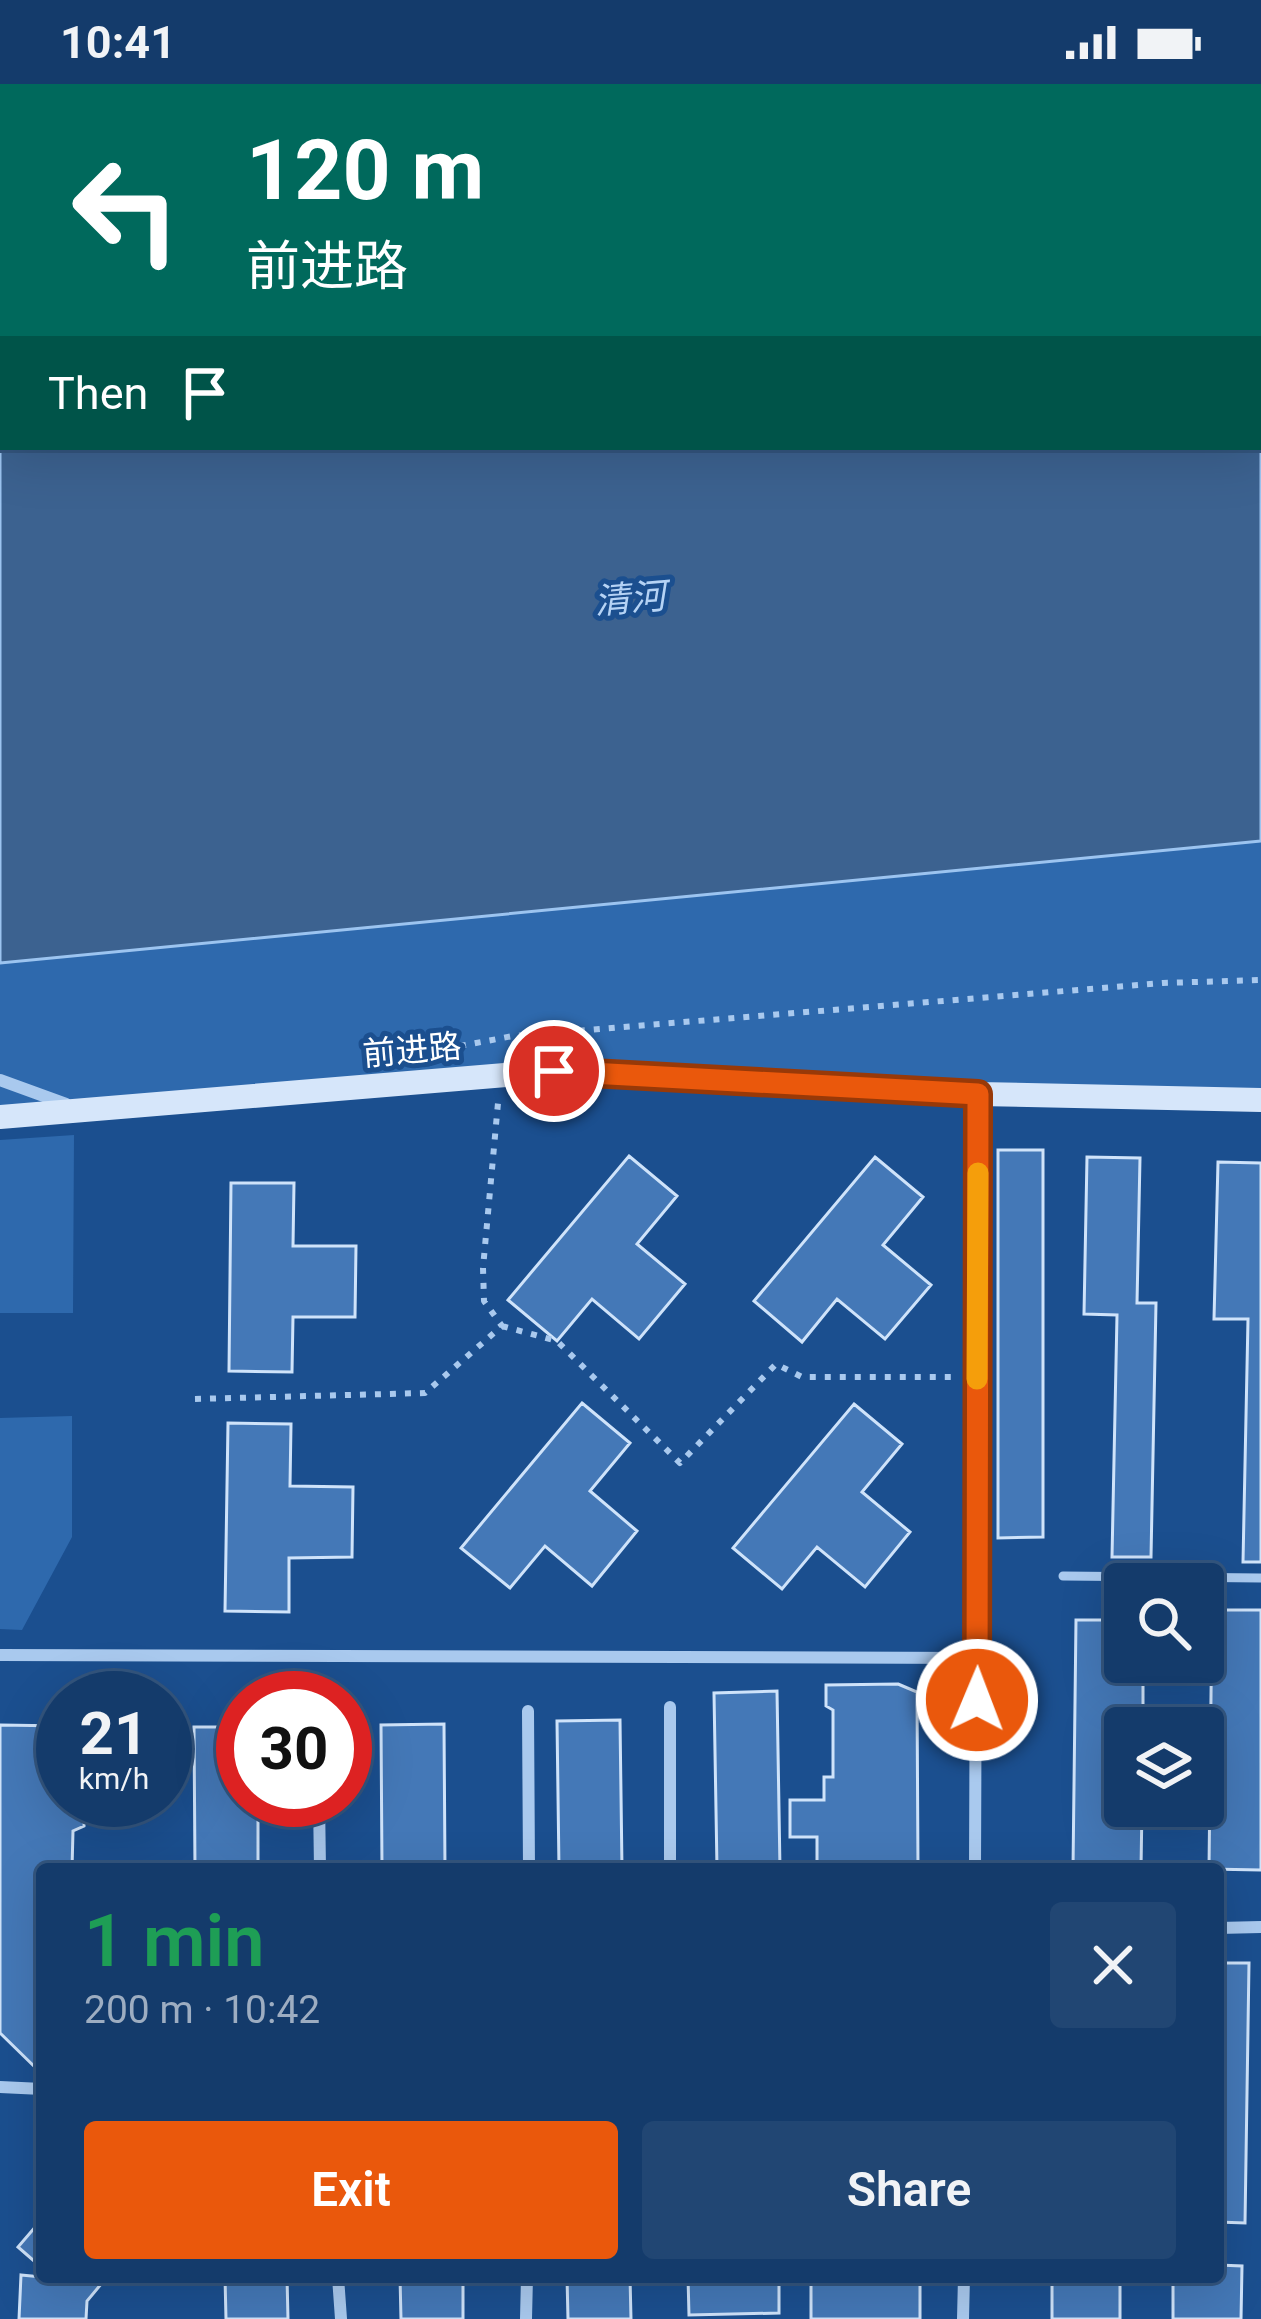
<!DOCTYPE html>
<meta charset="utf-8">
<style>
body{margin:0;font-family:Roboto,"Noto Sans SC",sans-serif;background:#214673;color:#f1f3f6;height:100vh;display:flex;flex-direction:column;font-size:45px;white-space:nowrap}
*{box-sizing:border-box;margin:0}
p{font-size:39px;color:#9dadc1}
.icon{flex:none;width:66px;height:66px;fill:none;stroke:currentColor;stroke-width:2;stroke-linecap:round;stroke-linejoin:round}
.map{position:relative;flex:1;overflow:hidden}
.drawer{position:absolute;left:36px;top:1779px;width:1188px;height:420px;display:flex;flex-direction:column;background:#143b6b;border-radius:12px;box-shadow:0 12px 48px #0002,0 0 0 3px #33557e}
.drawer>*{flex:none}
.hud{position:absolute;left:0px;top:0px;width:1263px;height:366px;box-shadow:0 12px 48px #0002,0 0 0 3px #33557e;background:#00695c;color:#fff;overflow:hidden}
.buttons{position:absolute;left:1104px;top:1479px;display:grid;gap:24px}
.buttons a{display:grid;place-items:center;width:120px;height:120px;border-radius:12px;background:#143b6b;box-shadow:0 12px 48px #0002,0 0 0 3px #33557e;font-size:60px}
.speed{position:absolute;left:36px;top:1587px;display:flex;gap:24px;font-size:60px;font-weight:700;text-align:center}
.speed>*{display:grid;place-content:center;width:156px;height:156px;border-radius:50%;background:#143b6b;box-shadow:0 12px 48px #0002,0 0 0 3px #33557e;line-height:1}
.speed small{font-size:30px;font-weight:400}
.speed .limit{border:18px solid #d22;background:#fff;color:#111}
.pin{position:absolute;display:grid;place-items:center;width:102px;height:102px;color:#fff;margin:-51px;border:6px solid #fff;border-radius:50%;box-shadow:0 3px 12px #0007}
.me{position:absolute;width:132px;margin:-66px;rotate:1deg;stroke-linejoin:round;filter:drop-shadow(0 0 9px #0008)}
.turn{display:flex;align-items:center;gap:42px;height:252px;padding:0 48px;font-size:54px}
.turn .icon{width:156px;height:156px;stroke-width:2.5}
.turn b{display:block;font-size:84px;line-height:102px}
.then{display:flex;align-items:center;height:114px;padding:0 48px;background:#0003;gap:24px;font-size:45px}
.round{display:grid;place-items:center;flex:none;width:126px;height:126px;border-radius:12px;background:#214673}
.overview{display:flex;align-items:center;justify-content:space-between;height:204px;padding:0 48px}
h1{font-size:72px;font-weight:600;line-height:90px;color:#1e9e55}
.action{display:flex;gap:24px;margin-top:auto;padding:24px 48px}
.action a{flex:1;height:138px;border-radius:12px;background:#ea580c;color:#fff;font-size:48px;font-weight:600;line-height:138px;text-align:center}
.action a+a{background:#214673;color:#f1f3f6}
.status{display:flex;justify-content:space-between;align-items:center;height:84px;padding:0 60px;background:#143b6b;direction:ltr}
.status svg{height:33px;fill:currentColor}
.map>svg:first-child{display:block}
</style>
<div class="status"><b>10:41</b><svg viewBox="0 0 49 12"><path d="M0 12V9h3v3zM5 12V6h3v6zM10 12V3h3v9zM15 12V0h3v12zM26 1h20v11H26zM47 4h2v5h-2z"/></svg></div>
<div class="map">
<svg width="1261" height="2235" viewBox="0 0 1261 2235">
<rect width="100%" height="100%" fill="#1b4f8f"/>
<path fill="#2e69ad" d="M0 0H1261V174L1260 3H3V324H0Z
M1244 757H1261V1016L554 987 0 1033V879Z
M74 1051 73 1229H0V1056Z
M72 1332V1453L22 1546 0 1545V1334Z"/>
<path fill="#3c6290" stroke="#9cc4f0" stroke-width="3" d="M1261 174V757L0 879V324H3V363H1260Z"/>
<path fill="#4478b7" stroke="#cfe3fa" stroke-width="3" d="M998 1066H1043V1453L998 1454Z
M629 1072 677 1112 637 1160 685 1200 639 1255 592 1215 557 1257 508 1216Z
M875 1073 923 1113 883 1161 931 1201 885 1255 837 1215 802 1258 754 1217Z
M1087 1073 1140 1074 1137 1219H1156L1151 1473H1112L1117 1231 1084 1230Z
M1218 1078 1261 1079V1478H1243L1248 1235H1214Z
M231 1099H294L293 1162H356L355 1233H293L292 1288 229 1287Z
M582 1319 630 1359 590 1407 637 1447 592 1502 545 1462 510 1504 461 1464Z
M854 1320 902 1360 862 1408 910 1448 865 1503 817 1463 782 1505 733 1464Z
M228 1339 291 1340 290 1402 353 1403 352 1473 289 1474V1528L225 1527Z
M1212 1526H1261V1786L1209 1785Z
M1076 1536H1125V1578H1143V1644H1125V1722H1142L1141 1785H1073Z
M898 1600 917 1608 918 1785H817V1753H790V1716H824V1693H833V1626L826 1622V1601Z
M777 1607 780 1785H717L714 1609Z
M620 1636 622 1785H559L557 1637Z
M444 1640 445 1785H382L381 1641Z
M0 1641 63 1642V1716H106V1718H85L84 1742 73 1747 72 1785H42V1990L0 1949Z
M194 1643H243V1716H258V1785H195Z
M1218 1879H1249L1245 2139 1218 2138Z
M42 2135V2184L18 2163Z
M1218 2181 1242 2182 1241 2235H1173V2193H1218Z
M21 2191 42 2193H107L87 2217 86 2235H19Z
M225 2193H287L288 2235H226Z
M400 2193H463V2235H401Z
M567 2193H630L631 2235H568Z
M688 2193H779V2229L689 2231Z
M811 2193H920V2235H811Z
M1052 2193H1120V2235H1052Z"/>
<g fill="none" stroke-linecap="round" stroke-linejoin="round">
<path stroke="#a9c9ee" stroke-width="6" stroke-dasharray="6 9" stroke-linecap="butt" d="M460 962 513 952 1163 899 1261 896
M502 1242 557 1257 680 1379 776 1280 802 1293H952
M195 1315 425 1309 502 1242 484 1217 483 1184 498 1019"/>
<path stroke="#a9c9ee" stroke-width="9" d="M1063 1492 1261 1494"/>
<path stroke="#a9c9ee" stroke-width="12" d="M0 996 66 1020
M0 1571 977 1574
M528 1627 529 1785
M319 1716 320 1785
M670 1785V1623
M975 1785 978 1010
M1218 1844 1261 1843
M0 2003 42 2005
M338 2193 341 2235
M526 2235 527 2193
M963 2235 964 2193"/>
<path stroke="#d6e6fa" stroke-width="24" d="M0 1033 554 987 978 1010 1261 1016"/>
</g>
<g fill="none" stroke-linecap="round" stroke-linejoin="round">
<defs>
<path id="route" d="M554 987 978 1010 977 1616"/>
</defs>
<use href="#route" stroke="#983908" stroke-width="30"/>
<use href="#route" stroke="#ea580c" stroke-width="21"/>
<path stroke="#f59e0b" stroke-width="21" d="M977 1295 978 1089"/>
</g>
<g text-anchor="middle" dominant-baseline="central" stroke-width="10" stroke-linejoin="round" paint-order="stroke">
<g font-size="33" fill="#fff" stroke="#1b4f8f">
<text transform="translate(412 966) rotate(-5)">前进路</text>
</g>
<g font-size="36" font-style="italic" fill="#b5d3f5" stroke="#1b4f8f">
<text transform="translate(630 515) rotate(-5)">清河</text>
</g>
</g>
</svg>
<div class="buttons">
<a><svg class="icon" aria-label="search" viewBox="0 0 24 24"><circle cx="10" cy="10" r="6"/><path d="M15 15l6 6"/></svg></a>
<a><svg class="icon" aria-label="layers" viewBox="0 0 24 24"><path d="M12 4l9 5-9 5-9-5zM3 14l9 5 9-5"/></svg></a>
</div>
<div class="speed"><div>21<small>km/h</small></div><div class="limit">30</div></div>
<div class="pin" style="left:554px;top:987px;background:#d93025"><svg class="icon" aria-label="arrive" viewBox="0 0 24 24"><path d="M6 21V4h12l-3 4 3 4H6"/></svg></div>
<svg class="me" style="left:977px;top:1616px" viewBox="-20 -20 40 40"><circle r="17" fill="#ea580c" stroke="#fff" stroke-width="3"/><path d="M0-11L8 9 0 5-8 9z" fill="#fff"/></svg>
<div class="hud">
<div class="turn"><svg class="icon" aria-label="left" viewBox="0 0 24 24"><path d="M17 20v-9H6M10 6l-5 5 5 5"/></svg><div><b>120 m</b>前进路</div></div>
<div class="then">Then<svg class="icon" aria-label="arrive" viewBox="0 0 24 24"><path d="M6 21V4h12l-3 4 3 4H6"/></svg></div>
</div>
<section class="drawer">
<div class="overview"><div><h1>1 min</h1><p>200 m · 10:42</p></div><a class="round"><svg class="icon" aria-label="close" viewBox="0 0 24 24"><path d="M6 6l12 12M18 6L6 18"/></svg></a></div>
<div class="action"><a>Exit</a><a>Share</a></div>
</section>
</div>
